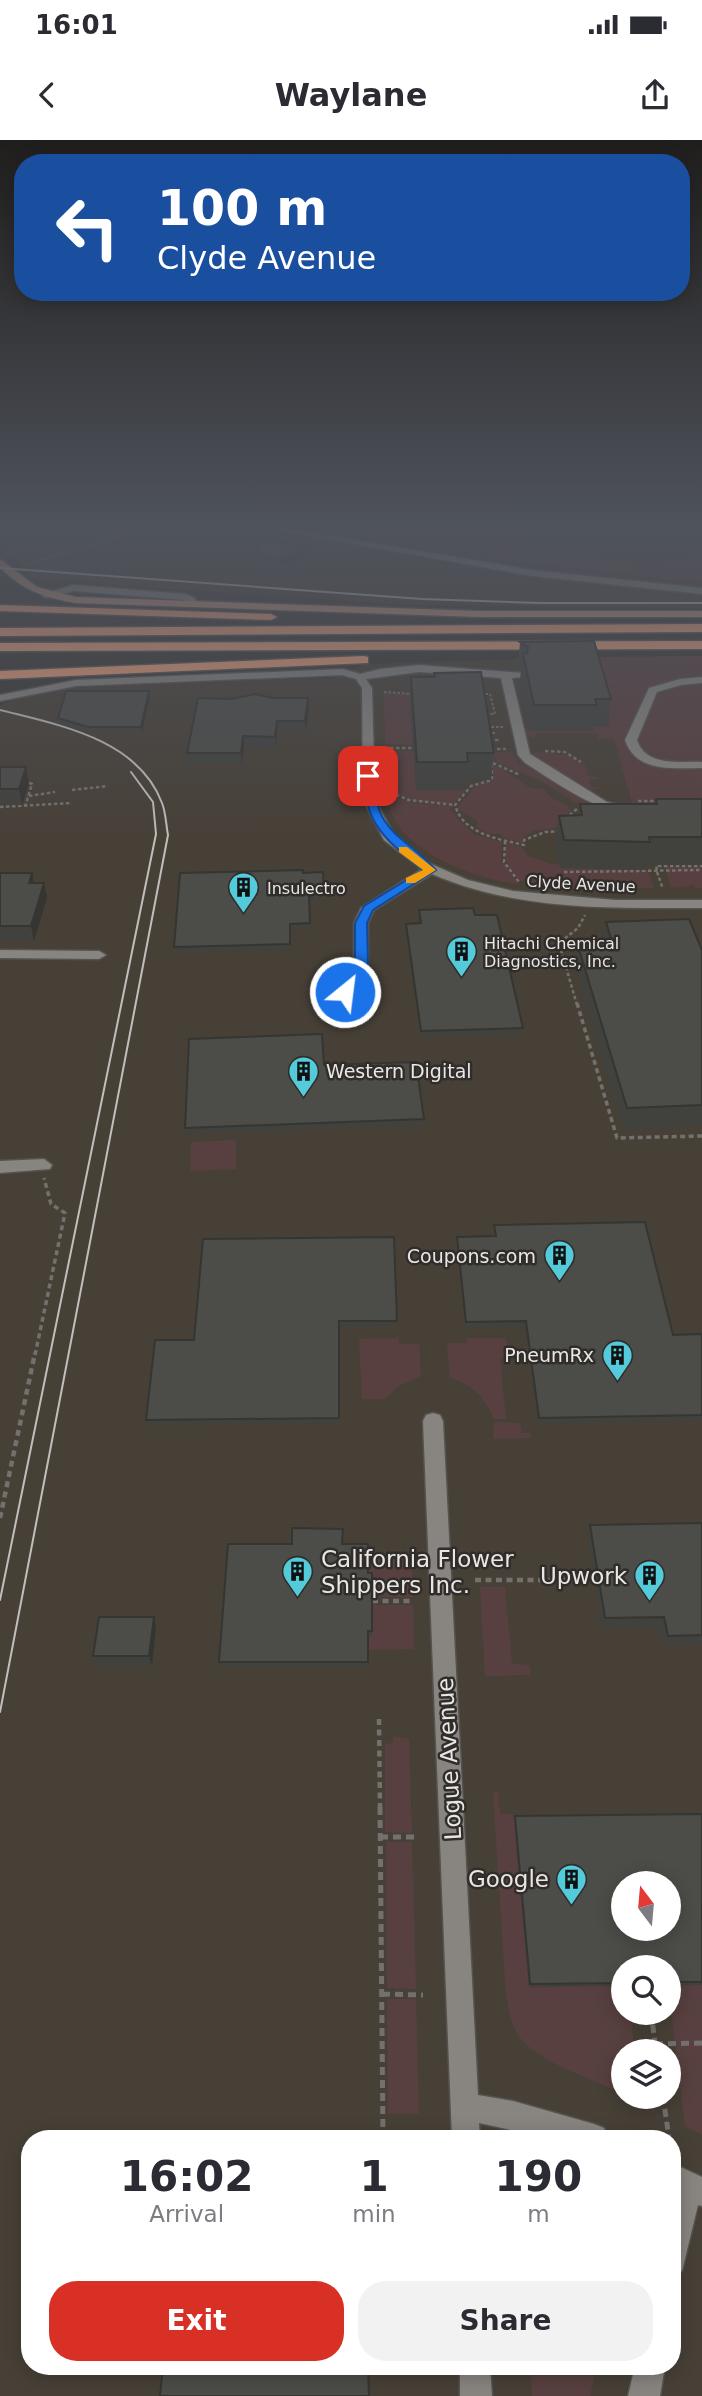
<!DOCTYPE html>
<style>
body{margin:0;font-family:"DejaVu Sans",sans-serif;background:#f2f2f3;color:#2b2b33;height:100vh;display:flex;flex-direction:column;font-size:26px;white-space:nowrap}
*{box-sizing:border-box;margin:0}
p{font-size:23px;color:#7c7c81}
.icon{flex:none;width:38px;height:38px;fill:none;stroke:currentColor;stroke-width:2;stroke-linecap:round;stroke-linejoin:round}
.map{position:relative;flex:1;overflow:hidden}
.drawer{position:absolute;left:21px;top:1990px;width:660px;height:245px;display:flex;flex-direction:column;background:#fff;border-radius:28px;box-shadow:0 4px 18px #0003}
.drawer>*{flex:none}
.hud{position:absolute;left:14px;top:14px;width:676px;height:147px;border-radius:28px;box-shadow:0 4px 18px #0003;background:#1a4fa0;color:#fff;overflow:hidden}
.needle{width:46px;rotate:344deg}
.controls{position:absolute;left:611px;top:1731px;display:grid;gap:14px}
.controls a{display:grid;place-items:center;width:70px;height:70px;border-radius:50%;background:#fff;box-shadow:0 4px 18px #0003;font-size:35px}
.pin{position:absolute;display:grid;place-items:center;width:60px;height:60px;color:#fff;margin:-30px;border-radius:14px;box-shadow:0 4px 10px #0006}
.me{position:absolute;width:77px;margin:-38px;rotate:29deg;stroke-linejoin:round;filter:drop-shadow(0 0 5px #0008)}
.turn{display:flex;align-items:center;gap:24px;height:147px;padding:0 28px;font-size:32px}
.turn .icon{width:91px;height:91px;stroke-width:2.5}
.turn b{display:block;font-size:49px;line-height:60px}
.eta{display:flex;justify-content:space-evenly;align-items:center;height:119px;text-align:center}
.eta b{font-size:42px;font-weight:700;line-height:49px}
.button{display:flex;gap:14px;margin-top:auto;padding:14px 28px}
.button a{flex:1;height:80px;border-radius:28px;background:#d93025;color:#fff;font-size:28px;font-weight:700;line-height:80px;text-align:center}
.button a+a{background:#f2f2f3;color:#2b2b33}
.status{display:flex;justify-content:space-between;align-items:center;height:49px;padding:0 35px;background:#fff;direction:ltr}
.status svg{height:19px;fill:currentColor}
header{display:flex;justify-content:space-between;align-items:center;height:91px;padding:0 28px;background:#fff;font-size:32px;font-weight:700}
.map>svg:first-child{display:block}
</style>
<div class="status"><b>16:01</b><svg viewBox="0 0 49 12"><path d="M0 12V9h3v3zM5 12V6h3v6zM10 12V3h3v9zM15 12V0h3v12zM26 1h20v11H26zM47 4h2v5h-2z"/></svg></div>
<header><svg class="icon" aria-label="back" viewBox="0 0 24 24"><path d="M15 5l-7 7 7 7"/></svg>Waylane<svg class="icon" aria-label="share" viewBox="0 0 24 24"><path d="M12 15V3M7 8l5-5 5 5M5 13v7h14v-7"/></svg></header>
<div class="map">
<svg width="702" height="2256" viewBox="0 0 702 2256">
<rect width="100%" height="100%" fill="#3a3734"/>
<path fill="#474037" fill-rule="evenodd" d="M0 386H702V468L409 465 31 439 21 427 24 426 19 425 0 405Z
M593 517 702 660V2256H0V565L35 552 116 544 333 538 365 524ZM623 1743H668V1788H623ZM623 1827H668V1872H623ZM623 1911H668V1956H623ZM30 1998H672V2226H30Z"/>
<path fill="#584040" d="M331 386H484L480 389C545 407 636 434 702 414V443L499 420Z
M702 516V662L632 663 614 599H598L596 593H535L536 598 525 595 524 589 532 591 611 586 593 517Z
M384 553H409L413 555 410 564 413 605 385 604Z
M389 611H414L417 650H466L452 664 420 662 387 651 386 625 391 624V619H386V613Z
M494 612H512L519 623 571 650 595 666 588 670 541 641 496 622Z
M535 612 568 615 585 625 588 636 598 637V639H589L591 647 602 648 591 650 529 614Z
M492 625C504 629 517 638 527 646 531 649 539 648 544 649L551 658 567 665 572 671 564 678 563 687 533 691 522 699V703L503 698 502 694H488L477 687 478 681 457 669 473 648 494 640Z
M387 653 413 663 453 666 450 670 457 675 456 678 474 694 502 702 501 720 519 744C472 739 389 708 387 653Z
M506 703 522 707 528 716 551 724 648 730 654 748C628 748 542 752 522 741 507 733 504 718 506 703Z
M665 727H702V748H695L694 745 671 748Z
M236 1000V1029L190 1031 191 1002Z
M398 1198 399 1204H419L421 1236 399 1246 384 1259H362L359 1199Z
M467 1198H506L509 1219H500L506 1279H494C485 1258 472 1244 450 1238L447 1203H467Z
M494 1282 520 1283 522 1293H531V1298L493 1299Z
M368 1410 412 1420 413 1457H372L368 1438Z
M480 1447H505L512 1524 530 1525 531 1535 485 1536Z
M372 1465H413L414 1509 368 1510V1496H372Z
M393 1596 409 1599 412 1693 385 1692V1604L393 1603Z
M498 1652 500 1674H512L514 1681 529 1847 623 1846V1872L630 1873 635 1911H623V1954C594 1940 535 1921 518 1895 508 1880 507 1858 505 1841L493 1653Z
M386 1702H412L416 1849 387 1848Z
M668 1845H702V1995L685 1986Z
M387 1859H416L419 1974H388Z
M530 2226H597L590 2256H532Z"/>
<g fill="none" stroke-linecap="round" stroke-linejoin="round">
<defs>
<path id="minor" d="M254 386H272L532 430 702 448V454L532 436Z
M73 445 186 454 195 458 197 464 192 467 184 460 73 451 46 458 41 455Z
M419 525 523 533V537L512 538 530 614 607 662 632 668C612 684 545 635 525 623L518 615 501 538 419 532 366 539 372 548 375 660 394 695 426 722 468 740 513 751 615 760H702V768C612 768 517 771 432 734L374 770 368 783V827L350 855H340L338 852 354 827V783L361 768 422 729 384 700 363 660 362 548 356 539 342 535 76 546 0 561V555L76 540 343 529 360 534 380 529Z
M702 537V543L681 545 657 552 637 600C646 627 678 621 702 622V628C673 628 636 633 625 600L649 548 680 539Z
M0 810 99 811 106 815 99 819 0 818Z
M44 1019 52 1025 50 1029 0 1033V1021Z
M433 1273 440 1275 443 1281 478 1955 513 1961 594 1984 604 1988 608 1998H547L479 1983 480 1998H452L423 1281 426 1275Z
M672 2023 702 2037V2066L698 2065 682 2131 672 2136Z
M460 2226H490L492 2256H460Z
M635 2226H665L660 2256H628Z"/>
<path id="major" d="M0 419 37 447 76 457 479 471H702V477H479L76 463C45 458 22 450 0 427Z"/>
<path id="highway" d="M0 465 271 474 277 477 271 480 0 471Z
M702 484V492L0 496V488Z
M702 501V509L0 511V503Z
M364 516 368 517V523L0 539V531Z"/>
</defs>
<use href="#minor" stroke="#555350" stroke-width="3"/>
<use href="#major" stroke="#555350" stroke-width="3"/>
<use href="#highway" stroke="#555350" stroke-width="3"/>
<path stroke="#73706e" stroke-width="2" stroke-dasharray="2.5 2" stroke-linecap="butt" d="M23 425 156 386
M384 552 414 554
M481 554H490L495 574H485L486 576
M487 587H503
M488 593H497"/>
<path stroke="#73706e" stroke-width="2.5" stroke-dasharray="3.5 2.5" stroke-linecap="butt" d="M489 600H499
M384 608H413
M491 609H506
M545 611 565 612 581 622
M492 618V640L471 646 455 665C463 694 498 699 524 705V700L545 692 561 691
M493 623 520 635
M72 650 108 646
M385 650 409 660 455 665
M29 656 55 652
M638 661H658
M0 667 72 663
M25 667 32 644 27 642
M565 679 578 668
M505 701 504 722 519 742
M657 730 656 726H702
M564 732 702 730
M657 732 663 749
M577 865 559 803 578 788 585 775"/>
<path stroke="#73706e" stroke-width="3.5" stroke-dasharray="5 3.5" stroke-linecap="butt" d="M577 863 617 998 702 996
M35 1215 65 1073 51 1064 44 1038"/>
<path stroke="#73706e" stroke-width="4.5" stroke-dasharray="6 4.5" stroke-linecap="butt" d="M0 1378 35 1213
M475 1440H594
M372 1461H411
M379 1579 380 1668"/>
<path stroke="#73706e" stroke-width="5" stroke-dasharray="8 5" stroke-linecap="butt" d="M380 1667 383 1998
M380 1697H418
M382 1854 423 1855
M651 1872 656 1911
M655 1904 702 1903
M663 1956 669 1998"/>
<use href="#minor" fill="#888581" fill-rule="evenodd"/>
<use href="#major" fill="#cb977d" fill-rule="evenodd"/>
<use href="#highway" fill="#f7a37b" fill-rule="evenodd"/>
<path stroke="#c1bfbd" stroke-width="2" d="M0 428 422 459 540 463H702
M0 570C59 585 138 599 162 663 166 673 166 685 168 695L0 1572
M0 1460 156 694 153 662 131 632"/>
</g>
<path fill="#41413e" d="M252 398 309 408V416L280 426H265L252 406Z
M520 502 611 559 607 586H593V591H531L520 540 521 530 518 527Z
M411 537 494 613 491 640H467L466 650H416L410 563Z
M149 551 150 557 142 592H89L59 583 58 578Z
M309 569 306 591H277L276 607H244L242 624H188L187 613Z
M0 627 29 643 22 665H0Z
M656 659H702V725H646L645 730 560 728 555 704 559 676 578 675 580 664H655Z
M323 732 324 760H309L310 789 290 790 291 810 175 813 174 807 303 733Z
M0 733H32L34 743H44L47 758 34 801H0Z
M419 770 475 775 523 888 522 894 421 897 405 790 406 784 420 783Z
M606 782 702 810V986L623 990 576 831 579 809 604 808 602 803Z
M324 925 424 979 423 985 185 994V988Z
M494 1085 673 1195 702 1194V1281L538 1283 525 1186 466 1188 457 1103V1097L494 1096Z
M203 1099 397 1181V1186L339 1187V1283L147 1285 146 1280 194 1200Z
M702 1383V1505L664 1506 660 1487 602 1488 587 1396 590 1385Z
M292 1404H343L368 1433 372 1491V1496H368V1527H220L219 1522Z
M156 1487 152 1526H97L93 1516Z
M702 1674V1845L668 1846V1827H623V1846L529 1847 514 1681 515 1676Z"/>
<path fill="#353532" d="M309 408V416L280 426V418Z
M149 551 150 557 142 592 141 587Z
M308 558 309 569 306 591 305 581Z
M277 581V591L276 607 275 597Z
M243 596 244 607 242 624 241 613Z
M26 627 29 643 22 665 19 649Z
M32 733 35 748 29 743Z
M44 743 47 758 34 801 31 786Z
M154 1477 156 1487 152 1526 149 1516Z"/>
<path fill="#4c4c48" stroke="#353532" stroke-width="2" fill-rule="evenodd" d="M252 398 309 408 280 418 265 417Z
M594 501 611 559H595L597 565H534L523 514 527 513 528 507 520 502Z
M481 532 494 613H467L468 622H417L411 537H435L434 533Z
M66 551H149L141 587H88L58 578Z
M255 554 272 558H308L305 581H277L275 597 243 596 241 613H187L198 558 232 559Z
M0 627H26L19 649H0Z
M656 659H702V697H649L650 702 564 700 559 676 582 675 580 664H657Z
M303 730V733L323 732 324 754H309L310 783 290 784V804L174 807 180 733Z
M0 733H32L29 743H44L31 786H0Z
M473 768 475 775H497L523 888 421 891 406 784 421 783 419 770Z
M689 779 702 810V965L627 968 579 809 614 808 606 782Z
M322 894 324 925 416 922 424 979 185 988 189 899Z
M645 1082 673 1195 702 1194V1275L539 1278 526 1181 466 1182 457 1097 496 1096 494 1085Z
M394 1097 397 1181H339V1278L146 1280 155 1200H194L203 1099Z
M702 1383V1495L668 1496 664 1477 605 1478 590 1385Z
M292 1388 343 1389 342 1404H368V1433H372V1491H368V1522H219L228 1404H292Z
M99 1477H154L149 1516H93Z
M702 1674V1842H668V1827H623V1843L530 1844 515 1676ZM623 1743H668V1788H623Z
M163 2226H368L369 2256H160Z"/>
<linearGradient id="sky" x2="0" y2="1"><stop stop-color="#201e1d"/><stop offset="0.55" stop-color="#4f535c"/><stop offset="1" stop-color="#4f535c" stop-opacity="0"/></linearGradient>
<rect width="702" height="702" fill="url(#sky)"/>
<path fill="#1a73e8" stroke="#114b97" stroke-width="2" d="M368 633 373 636C376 695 402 693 436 730L373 770 367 783 368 827 349 855 345 856 338 852 355 827V783L364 766 423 730C387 701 365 685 363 636Z"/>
<path fill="#f59e0b" d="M399 707H407L436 730 415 743H406V738L423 730 399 712Z"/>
<defs>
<symbol id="building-pin" viewBox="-11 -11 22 30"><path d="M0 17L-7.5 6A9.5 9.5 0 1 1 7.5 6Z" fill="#53cbda" stroke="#302d2a"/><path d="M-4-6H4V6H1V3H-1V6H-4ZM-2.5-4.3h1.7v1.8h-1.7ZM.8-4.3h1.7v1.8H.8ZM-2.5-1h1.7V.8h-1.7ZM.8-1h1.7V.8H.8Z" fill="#111"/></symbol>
</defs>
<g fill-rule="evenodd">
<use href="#building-pin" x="226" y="730" width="35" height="47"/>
<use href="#building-pin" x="444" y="794" width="35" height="47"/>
<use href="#building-pin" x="286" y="914" width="35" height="47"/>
<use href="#building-pin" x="542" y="1098" width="35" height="47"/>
<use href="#building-pin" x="600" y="1198" width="35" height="47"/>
<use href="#building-pin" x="280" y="1414" width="35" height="47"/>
<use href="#building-pin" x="632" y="1418" width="35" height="47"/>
<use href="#building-pin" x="554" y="1722" width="35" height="47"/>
</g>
<g text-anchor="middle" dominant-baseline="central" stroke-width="5" stroke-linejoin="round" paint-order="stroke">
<g font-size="16" fill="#e9e7e5" stroke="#302d2a">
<text transform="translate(581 744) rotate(3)">Clyde Avenue</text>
</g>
<g font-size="16" fill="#e9e7e5" stroke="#302d2a" text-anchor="start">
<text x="267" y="748">Insulectro</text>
<text x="484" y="803">Hitachi Chemical<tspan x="484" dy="18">Diagnostics, Inc.</tspan></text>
</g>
<g font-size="19" fill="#e9e7e5" stroke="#302d2a" text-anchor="end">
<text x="326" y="931" text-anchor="start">Western Digital</text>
<text x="536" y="1116">Coupons.com</text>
<text x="594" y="1215">PneumRx</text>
</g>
<g font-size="23" fill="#e9e7e5" stroke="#302d2a" text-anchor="end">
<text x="321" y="1419" text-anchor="start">California Flower<tspan x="321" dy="26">Shippers Inc.</tspan></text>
<text x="627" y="1436">Upwork</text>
<text x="549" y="1739">Google</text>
</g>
<g font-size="23" fill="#e9e7e5" stroke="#302d2a">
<text transform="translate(449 1619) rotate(-93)">Logue Avenue</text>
</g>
</g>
</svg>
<div class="controls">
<a><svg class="needle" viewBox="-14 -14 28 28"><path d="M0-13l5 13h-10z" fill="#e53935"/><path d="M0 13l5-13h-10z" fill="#7c7c81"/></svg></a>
<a><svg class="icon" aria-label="search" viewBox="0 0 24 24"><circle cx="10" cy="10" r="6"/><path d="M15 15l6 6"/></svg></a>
<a><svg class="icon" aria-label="layers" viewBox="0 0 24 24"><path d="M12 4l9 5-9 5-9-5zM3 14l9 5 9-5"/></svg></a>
</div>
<div class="pin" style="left:368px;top:636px;background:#d93025"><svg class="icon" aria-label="arrive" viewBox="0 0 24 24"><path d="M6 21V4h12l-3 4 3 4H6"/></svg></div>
<svg class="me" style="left:345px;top:852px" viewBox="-20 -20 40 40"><circle r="17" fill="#1a73e8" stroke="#fff" stroke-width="3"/><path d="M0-11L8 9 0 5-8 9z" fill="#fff"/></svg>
<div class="hud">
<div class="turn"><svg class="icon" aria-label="left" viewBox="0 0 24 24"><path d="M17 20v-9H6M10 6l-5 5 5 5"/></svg><div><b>100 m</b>Clyde Avenue</div></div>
</div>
<section class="drawer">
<div class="eta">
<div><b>16:02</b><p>Arrival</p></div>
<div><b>1</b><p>min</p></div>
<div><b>190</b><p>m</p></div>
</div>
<div class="button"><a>Exit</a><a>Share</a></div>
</section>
</div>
